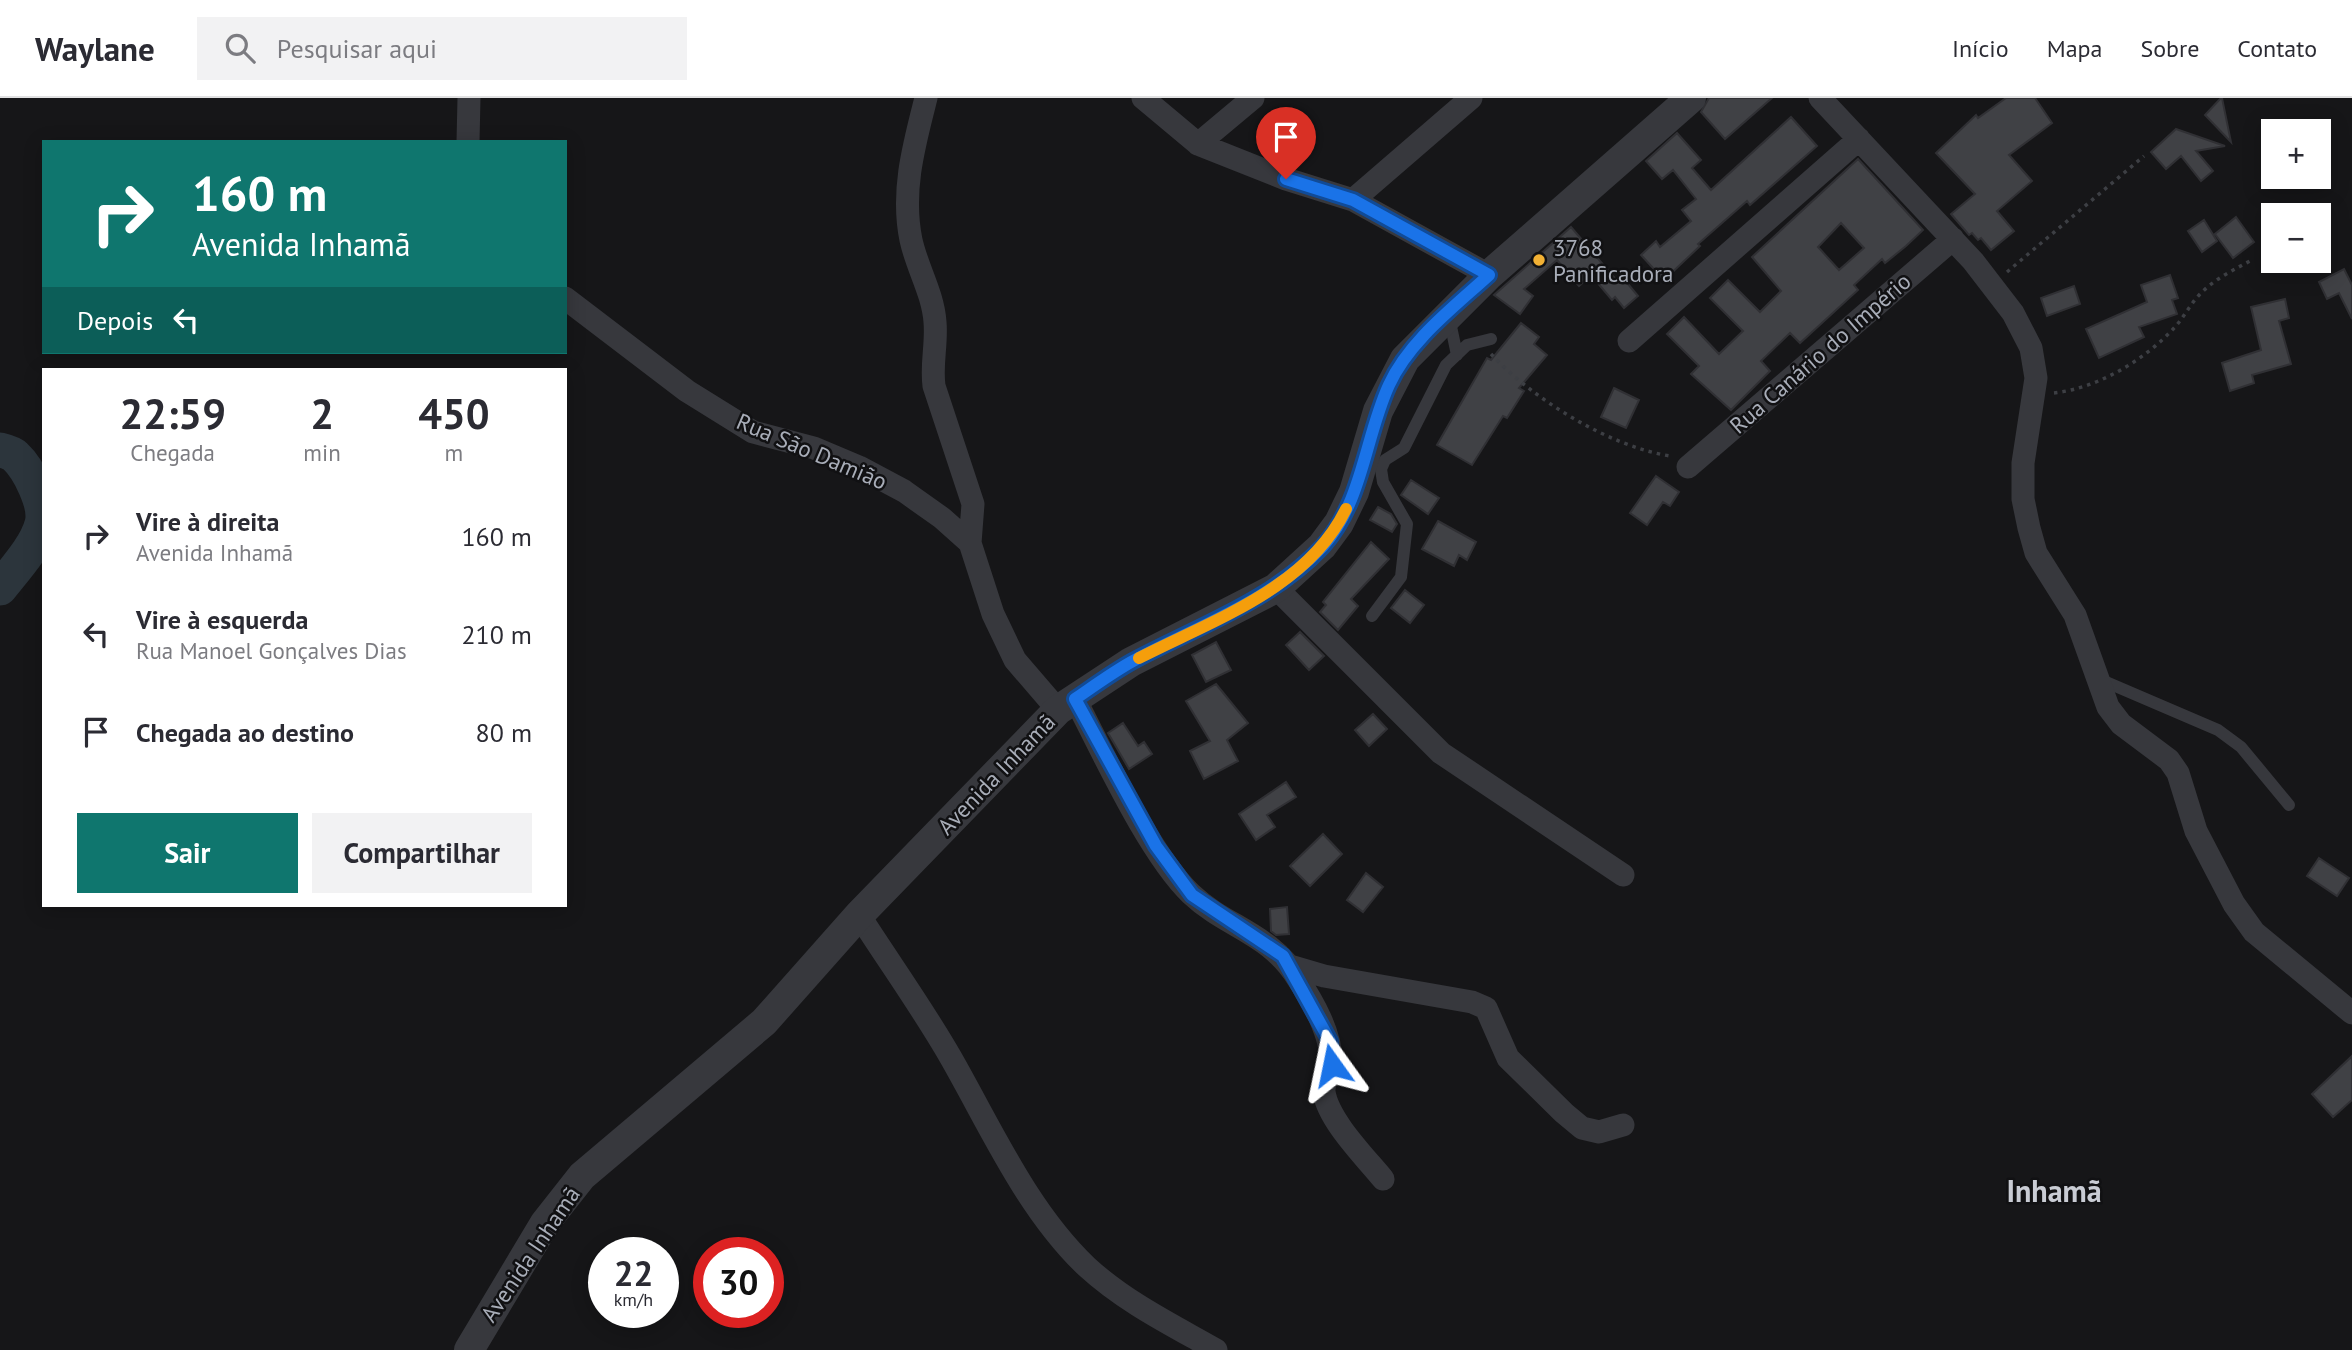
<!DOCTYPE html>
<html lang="pt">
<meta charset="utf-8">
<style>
body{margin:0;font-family:"PT Sans",sans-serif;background:#f2f2f3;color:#2b2b33;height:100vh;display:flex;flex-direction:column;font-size:26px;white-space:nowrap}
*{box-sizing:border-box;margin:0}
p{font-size:23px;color:#7c7c81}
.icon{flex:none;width:38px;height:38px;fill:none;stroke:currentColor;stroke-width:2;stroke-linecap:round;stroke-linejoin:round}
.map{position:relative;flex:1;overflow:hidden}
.details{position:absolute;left:42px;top:270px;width:525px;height:539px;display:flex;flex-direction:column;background:#fff;border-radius:0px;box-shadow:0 4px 18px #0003}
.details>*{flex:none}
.guide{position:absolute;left:42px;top:42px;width:525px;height:214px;border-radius:0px;box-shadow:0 4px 18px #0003;background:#0f766e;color:#fff;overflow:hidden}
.fabs{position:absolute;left:2261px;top:21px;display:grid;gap:14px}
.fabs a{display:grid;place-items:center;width:70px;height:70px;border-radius:0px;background:#fff;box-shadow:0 4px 18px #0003;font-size:35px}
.speed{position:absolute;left:588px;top:1139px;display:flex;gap:14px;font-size:35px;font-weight:700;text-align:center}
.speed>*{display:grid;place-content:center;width:91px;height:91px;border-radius:50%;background:#fff;box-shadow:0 4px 18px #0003;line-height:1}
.speed small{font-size:18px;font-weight:400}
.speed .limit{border:10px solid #d22;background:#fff;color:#111}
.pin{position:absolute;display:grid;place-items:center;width:60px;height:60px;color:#fff;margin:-72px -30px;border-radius:50% 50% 50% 0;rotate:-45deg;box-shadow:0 0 7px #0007}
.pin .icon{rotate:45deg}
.me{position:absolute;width:77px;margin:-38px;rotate:348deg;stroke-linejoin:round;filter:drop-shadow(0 0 5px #0008)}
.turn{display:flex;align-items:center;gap:24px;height:147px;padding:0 35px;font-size:32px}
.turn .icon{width:91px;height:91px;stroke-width:2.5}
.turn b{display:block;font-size:49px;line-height:60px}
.then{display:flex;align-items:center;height:66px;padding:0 35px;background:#0003;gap:14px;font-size:26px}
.eta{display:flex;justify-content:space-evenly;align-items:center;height:119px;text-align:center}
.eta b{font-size:42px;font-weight:600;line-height:49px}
.primary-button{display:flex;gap:14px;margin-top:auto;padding:14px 35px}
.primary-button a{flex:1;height:80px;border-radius:0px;background:#0f766e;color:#fff;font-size:28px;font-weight:600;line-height:80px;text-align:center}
.primary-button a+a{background:#f2f2f3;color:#2b2b33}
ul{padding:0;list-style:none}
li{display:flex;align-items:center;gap:21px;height:98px;padding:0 35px}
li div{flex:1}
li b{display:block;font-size:26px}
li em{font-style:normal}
header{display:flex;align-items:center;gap:42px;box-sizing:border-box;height:98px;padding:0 35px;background:#fff;border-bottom:2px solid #e1e1e2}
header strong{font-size:33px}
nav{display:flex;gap:38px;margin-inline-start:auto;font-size:24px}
.search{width:490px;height:63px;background:#f2f2f3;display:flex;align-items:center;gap:18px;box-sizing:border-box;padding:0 24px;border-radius:0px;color:#7c7c81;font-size:26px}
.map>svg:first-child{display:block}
</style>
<header>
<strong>Waylane</strong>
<div class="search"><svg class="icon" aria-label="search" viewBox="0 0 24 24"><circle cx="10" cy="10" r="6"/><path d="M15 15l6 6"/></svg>Pesquisar aqui</div>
<nav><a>Início</a><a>Mapa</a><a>Sobre</a><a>Contato</a></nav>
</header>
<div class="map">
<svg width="2352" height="1252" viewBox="0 0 2352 1252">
<rect width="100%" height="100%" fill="#161618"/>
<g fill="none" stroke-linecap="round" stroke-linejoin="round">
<path stroke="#2c353c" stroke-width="35" d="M0 352C4 353 12 355 15 358 29 371 47 407 42 426 36 449 14 472 0 490"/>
</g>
<path fill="#404145" stroke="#303034" stroke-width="2" fill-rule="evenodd" d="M1709 0H1772L1725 41 1701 14Z
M2006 0H2035L2052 25 2009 57 2032 83 1997 113 2014 133 1991 152 1981 140 1978 142 1972 135 1969 137 1951 116 1975 96 1936 55 1976 17 1978 20Z
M2221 0H2222L2231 44 2205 17Z
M1791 19 1817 48 1750 107 1747 103 1698 146 1700 148 1664 182 1641 157 1656 143 1660 149 1691 123 1682 112 1696 101 1673 72 1662 81 1646 63 1677 35 1701 62 1692 70 1711 92Z
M2176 31 2225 48 2196 53 2213 73 2201 83 2181 58 2166 71 2151 54Z
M1858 61 1923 132 1906 148 1885 165 1882 161 1854 187 1858 192 1800 245 1790 235 1761 263 1770 273 1731 312 1691 276 1699 268 1667 236 1684 219 1719 256 1743 233 1710 200 1728 182 1760 214 1781 193 1752 159ZM1841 125 1864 150 1839 172 1818 149Z
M2236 119 2254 144 2233 160 2215 136Z
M2204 122 2217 143 2202 154 2188 133Z
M1571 129 1618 184 1623 180 1638 198 1624 210 1615 199 1612 202 1591 177 1579 188 1557 162 1524 191 1533 198 1520 216 1494 197Z
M2344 171 2352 187V221L2339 195 2327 201 2319 184Z
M2170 177 2178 200 2172 202 2177 216 2139 229 2144 239 2099 260 2086 231 2147 204 2141 187Z
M2074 188 2080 206 2047 218 2041 200Z
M2285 201 2289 220 2279 223 2291 266 2252 277 2254 285 2230 293 2222 265 2261 252 2251 209Z
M1521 225 1539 239 1534 246 1547 257 1519 290 1524 293 1507 320 1503 318 1472 367 1437 347 1487 260 1491 262Z
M1614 290 1639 302 1626 330 1601 319Z
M1656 378 1679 394 1670 408 1663 404 1647 427 1630 415Z
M1411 382 1439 400 1428 416 1401 397Z
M1378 409 1391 416 1397 426 1392 434 1370 422Z
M1438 423 1476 444 1467 462 1459 457 1454 468 1422 451Z
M1371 444 1389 461 1351 501 1358 508 1338 532 1320 514 1326 507 1323 504Z
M1405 492 1424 507 1410 525 1391 510Z
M1300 534 1324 558 1309 572 1286 547Z
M1216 544 1231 572 1206 584 1192 557Z
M1216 586 1248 625 1227 642 1238 663 1204 681 1190 653 1210 643 1186 603Z
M1373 616 1387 631 1369 648 1355 632Z
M1123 625 1138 648 1144 644 1152 656 1129 671 1108 635Z
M1286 684 1296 699 1267 717 1275 729 1256 742 1239 716Z
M1323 736 1342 756 1310 788 1290 768Z
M2319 760 2349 780 2337 798 2307 778Z
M1366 775 1383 789 1363 814 1347 802Z
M1287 809 1289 836 1276 837 1271 833 1270 811Z
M2352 958V1002L2333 1019 2312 996Z"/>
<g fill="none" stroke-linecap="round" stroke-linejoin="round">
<path stroke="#3d3f44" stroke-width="3.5" stroke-dasharray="3.5 5" stroke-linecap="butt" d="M2007 174 2144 58
M1491 256C1533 301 1608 348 1670 358
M2054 295C2098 290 2145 262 2175 229 2184 219 2191 205 2201 195 2215 181 2233 172 2250 163"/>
<path stroke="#37383d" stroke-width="12" d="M1449 219 1457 257
M1372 518 1401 479 1407 426 1383 384 1381 371 1385 362 1404 350 1446 267 1467 247 1491 241
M2099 581 2218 632 2241 649 2289 707"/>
<path stroke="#37383d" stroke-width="23" d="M926 0C914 47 901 93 911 142 917 170 933 195 935 224 937 246 931 266 934 288L973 406 970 445
M1143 0 1198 46 1286 81 1353 102 1489 177
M1820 0 1973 163 2013 215 2031 250 2036 280 2023 365V401L2029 430 2036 455 2075 517 2108 609 2121 626 2169 662 2178 675 2196 733 2234 806 2254 834 2352 915
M468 44 469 0
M1198 46 1253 0
M1353 102 1471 0
M565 200 687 293 753 334 814 350 859 369 904 393 942 420 970 445 993 516 1015 562 1058 612
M1629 243 1859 41
M1688 369 1953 141
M1276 490 1441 655 1623 777
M1075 601C1104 656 1148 754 1191 796 1227 830 1270 835 1298 881 1313 904 1331 935 1331 963 1332 973 1323 984 1324 994 1328 1022 1365 1059 1383 1081
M859 817C889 864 923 911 951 960 991 1030 1027 1112 1087 1169 1125 1204 1172 1227 1216 1252
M1290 868 1324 878 1472 904 1486 910 1508 960 1564 1015 1582 1030 1599 1034 1623 1027"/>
<path stroke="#37383d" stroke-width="30" d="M469 1252 545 1125 582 1078 764 924 859 817 1058 612 1131 564 1276 490 1322 448 1339 425 1354 394 1378 313 1405 261 1489 177 1691 0"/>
</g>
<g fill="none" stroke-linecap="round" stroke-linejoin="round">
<defs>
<path id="route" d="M1286 81 1353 102 1489 177C1454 209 1409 243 1389 287 1365 339 1363 403 1323 448 1272 503 1198 528 1133 563 1113 574 1094 588 1075 601L1156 748 1192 797 1283 858 1330 943 1332 967"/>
</defs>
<use href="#route" stroke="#114b97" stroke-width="18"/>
<use href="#route" stroke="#1a73e8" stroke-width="12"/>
<path stroke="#f59e0b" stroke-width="12" d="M1139 560C1213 522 1308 490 1346 411"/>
</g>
<circle fill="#f2b134" stroke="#111113" stroke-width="2.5" cx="1539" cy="162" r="7"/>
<g text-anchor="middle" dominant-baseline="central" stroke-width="5" stroke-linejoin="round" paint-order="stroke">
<g font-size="23" fill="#a8adb8" stroke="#111113" text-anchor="start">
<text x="1553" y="149">3768<tspan x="1553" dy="26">Panificadora</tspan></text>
</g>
<g font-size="23" fill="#a8adb8" stroke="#111113">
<text transform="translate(1820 255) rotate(-41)">Rua Canário do Império</text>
<text transform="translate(812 353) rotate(23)">Rua São Damião</text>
<text transform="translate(996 676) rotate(-46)">Avenida Inhamã</text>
<text transform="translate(530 1156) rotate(-56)">Avenida Inhamã</text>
</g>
<g font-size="30" font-weight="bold" fill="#c9ccd4" stroke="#111113">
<text x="2054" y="1092">Inhamã</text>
</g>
</g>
</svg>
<div class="fabs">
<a>+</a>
<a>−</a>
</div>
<div class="speed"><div>22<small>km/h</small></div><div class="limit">30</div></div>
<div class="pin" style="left:1286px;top:81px;background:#d93025"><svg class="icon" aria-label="arrive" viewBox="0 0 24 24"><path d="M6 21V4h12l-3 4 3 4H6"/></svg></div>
<svg class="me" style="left:1332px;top:967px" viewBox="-20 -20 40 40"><path d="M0-17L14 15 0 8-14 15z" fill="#1a73e8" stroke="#fff" stroke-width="4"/></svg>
<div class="guide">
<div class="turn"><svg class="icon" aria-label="right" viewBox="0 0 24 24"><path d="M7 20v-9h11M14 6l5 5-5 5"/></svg><div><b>160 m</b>Avenida Inhamã</div></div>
<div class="then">Depois<svg class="icon" aria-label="left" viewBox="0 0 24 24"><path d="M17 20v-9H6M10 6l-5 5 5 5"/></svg></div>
</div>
<section class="details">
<div class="eta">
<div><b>22:59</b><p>Chegada</p></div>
<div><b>2</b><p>min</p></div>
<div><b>450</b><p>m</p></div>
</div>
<ul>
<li><svg class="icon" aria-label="right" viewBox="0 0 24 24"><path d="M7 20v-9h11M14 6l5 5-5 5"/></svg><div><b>Vire à direita</b><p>Avenida Inhamã</p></div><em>160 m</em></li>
<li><svg class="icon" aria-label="left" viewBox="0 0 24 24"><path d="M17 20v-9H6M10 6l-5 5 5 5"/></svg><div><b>Vire à esquerda</b><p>Rua Manoel Gonçalves Dias</p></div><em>210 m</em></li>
<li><svg class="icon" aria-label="arrive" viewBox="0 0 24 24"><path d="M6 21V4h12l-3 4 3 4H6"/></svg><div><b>Chegada ao destino</b></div><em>80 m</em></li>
</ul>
<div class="primary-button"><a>Sair</a><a>Compartilhar</a></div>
</section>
</div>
